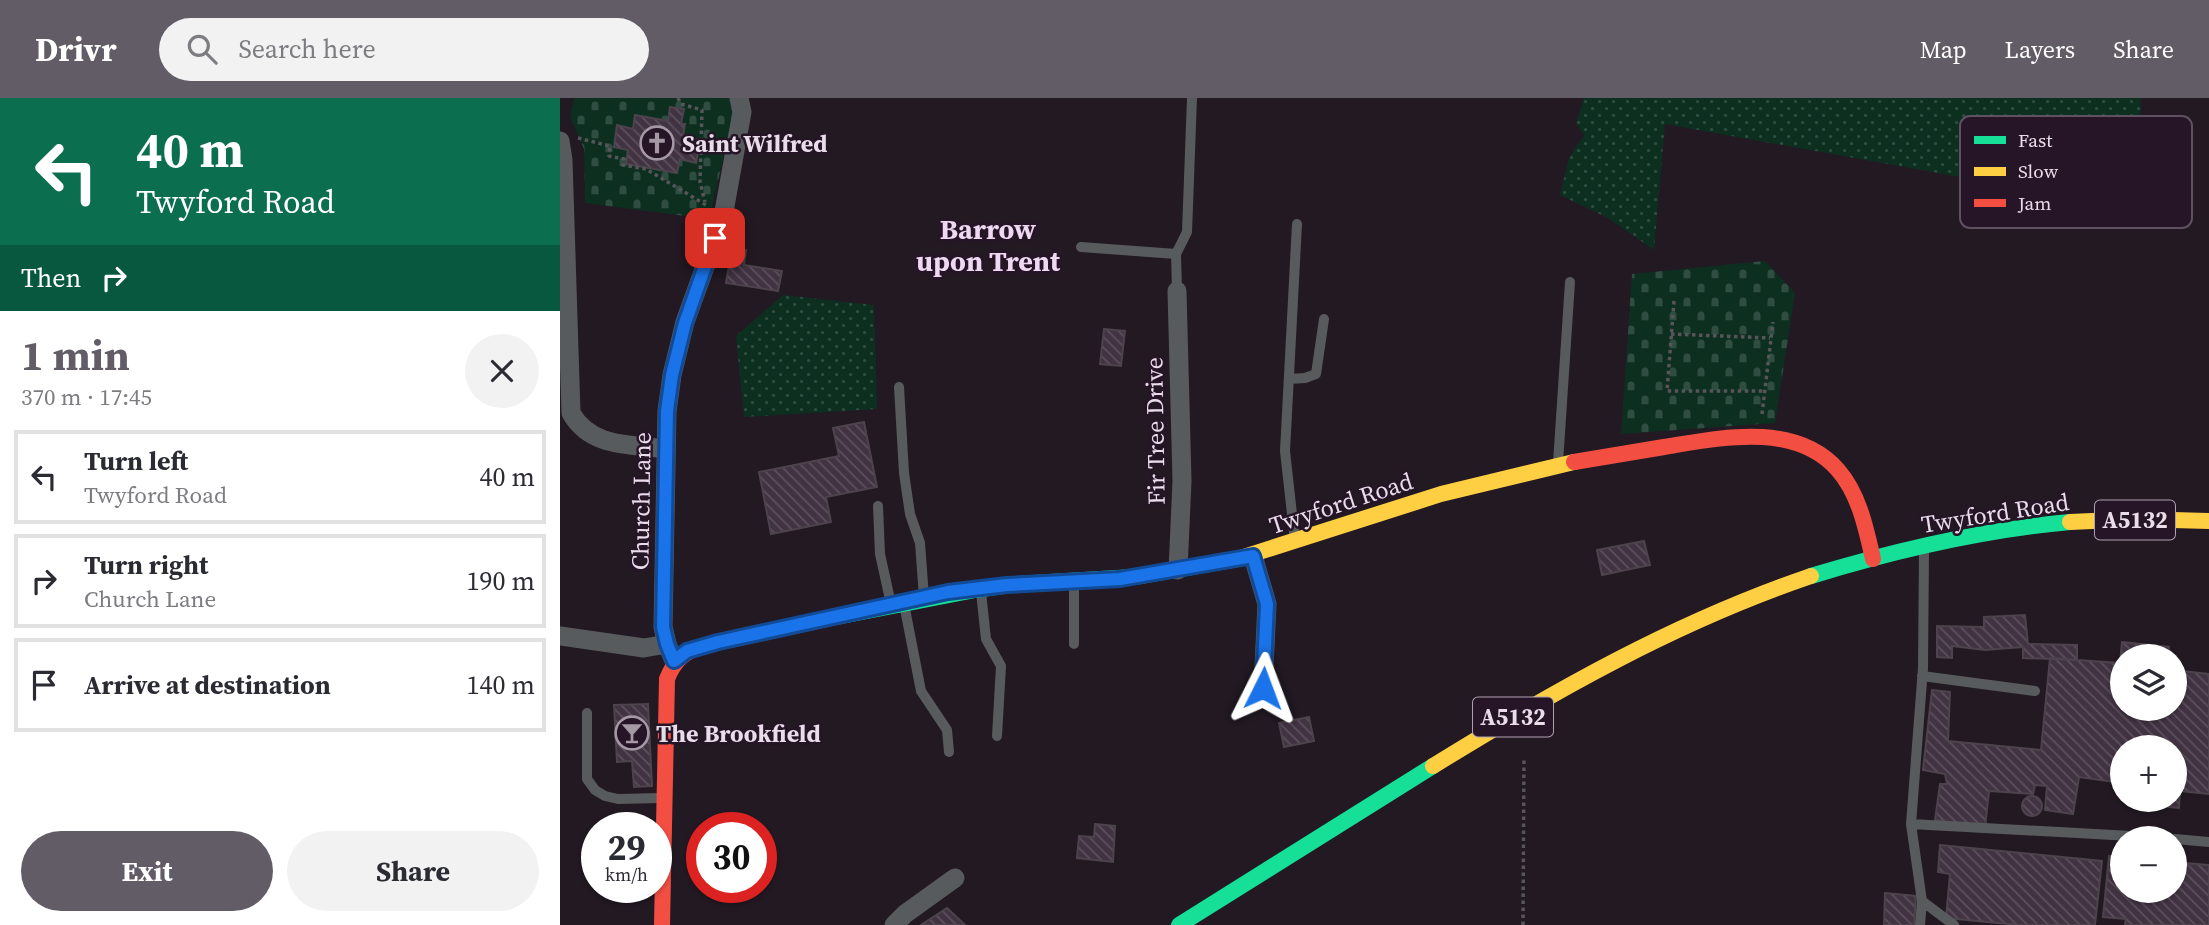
<!DOCTYPE html>
<meta charset="utf-8">
<style>
body{margin:0;font-family:"Source Serif 4",serif;background:#f2f2f3;color:#2b2b33;height:100vh;display:flex;flex-direction:column;font-size:26px;white-space:nowrap}
*{box-sizing:border-box;margin:0}
p{font-size:23px;color:#7c7c81}
.icon{flex:none;width:38px;height:38px;fill:none;stroke:currentColor;stroke-width:2;stroke-linecap:round;stroke-linejoin:round}
.map{position:relative;flex:1;overflow:hidden}
.sheet{display:flex;flex-direction:column;background:#fff;width:560px}
.sheet>*{flex:none}
.guide{background:#0b6e4f;color:#fff;overflow:hidden}
.fabs{position:absolute;left:1550px;top:546px;display:grid;gap:14px}
.fabs a{display:grid;place-items:center;width:77px;height:77px;border-radius:50%;background:#fff;box-shadow:0 2px 5px #0004;font-size:35px}
.speed{position:absolute;left:21px;top:714px;display:flex;gap:14px;font-size:35px;font-weight:700;text-align:center}
.speed>*{display:grid;place-content:center;width:91px;height:91px;border-radius:50%;background:#fff;box-shadow:0 2px 5px #0004;line-height:1}
.speed small{font-size:18px;font-weight:400}
.speed .limit{border:10px solid #d22;background:#fff;color:#111}
.pin{position:absolute;display:grid;place-items:center;width:60px;height:60px;color:#fff;margin:-30px;border-radius:14px;box-shadow:0 4px 10px #0006}
.me{position:absolute;width:77px;margin:-38px;rotate:3deg;stroke-linejoin:round;filter:drop-shadow(0 0 5px #0008)}
.turn{display:flex;align-items:center;gap:24px;height:147px;padding:0 21px;font-size:32px}
.turn .icon{width:91px;height:91px;stroke-width:2.5}
.turn b{display:block;font-size:49px;line-height:60px}
.then{display:flex;align-items:center;height:66px;padding:0 21px;background:#0003;gap:14px;font-size:26px}
.round{display:grid;place-items:center;flex:none;width:74px;height:74px;border-radius:37px;background:#f2f2f3}
.overview{display:flex;align-items:center;justify-content:space-between;height:119px;padding:0 21px}
h1{font-size:42px;font-weight:700;line-height:52px;color:#615c66}
.action{display:flex;gap:14px;margin-top:auto;padding:14px 21px}
.action a{flex:1;height:80px;border-radius:42px;background:#615c66;color:#fff;font-size:28px;font-weight:700;line-height:80px;text-align:center}
.action a+a{background:#f2f2f3;color:#2b2b33}
ul{padding:0;list-style:none}
li{display:flex;align-items:center;gap:21px;height:94px;margin:0 14px 10px;padding:0 7px;border:4px solid #e1e1e2;border-radius:0px}
li div{flex:1}
li b{display:block;font-size:26px}
li em{font-style:normal}
header{display:flex;align-items:center;gap:42px;box-sizing:border-box;height:98px;padding:0 35px;background:#615c66;color:#fff}
header strong{font-size:33px}
nav{display:flex;gap:38px;margin-inline-start:auto;font-size:24px}
.search{width:490px;height:63px;background:#f2f2f3;display:flex;align-items:center;gap:18px;box-sizing:border-box;padding:0 24px;border-radius:38px;color:#7c7c81;font-size:26px}
main{display:flex;flex:1;min-height:0}
.map>svg:first-child{display:block}
</style>
<header>
<strong>Drivr</strong>
<div class="search"><svg class="icon" aria-label="search" viewBox="0 0 24 24"><circle cx="10" cy="10" r="6"/><path d="M15 15l6 6"/></svg>Search here</div>
<nav><a>Map</a><a>Layers</a><a>Share</a></nav>
</header>
<main>
<section class="sheet">
<div class="guide">
<div class="turn"><svg class="icon" aria-label="left" viewBox="0 0 24 24"><path d="M17 20v-9H6M10 6l-5 5 5 5"/></svg><div><b>40 m</b>Twyford Road</div></div>
<div class="then">Then<svg class="icon" aria-label="right" viewBox="0 0 24 24"><path d="M7 20v-9h11M14 6l5 5-5 5"/></svg></div>
</div>
<div class="overview"><div><h1>1 min</h1><p>370 m · 17:45</p></div><a class="round"><svg class="icon" aria-label="close" viewBox="0 0 24 24"><path d="M6 6l12 12M18 6L6 18"/></svg></a></div>
<ul>
<li><svg class="icon" aria-label="left" viewBox="0 0 24 24"><path d="M17 20v-9H6M10 6l-5 5 5 5"/></svg><div><b>Turn left</b><p>Twyford Road</p></div><em>40 m</em></li>
<li><svg class="icon" aria-label="right" viewBox="0 0 24 24"><path d="M7 20v-9h11M14 6l5 5-5 5"/></svg><div><b>Turn right</b><p>Church Lane</p></div><em>190 m</em></li>
<li><svg class="icon" aria-label="arrive" viewBox="0 0 24 24"><path d="M6 21V4h12l-3 4 3 4H6"/></svg><div><b>Arrive at destination</b></div><em>140 m</em></li>
</ul>
<div class="action"><a>Exit</a><a>Share</a></div>
</section>
<div class="map">
<svg width="1649" height="827" viewBox="0 0 1649 827">
<defs>
<pattern id="cemetery-stones" width="16" height="16" patternUnits="userSpaceOnUse" patternTransform="scale(1.75)"><rect width="16" height="16" fill="#0c2f20"/><path d="M2 7V4a2 2 0 0 1 4 0v3zM10 15v-3a2 2 0 0 1 4 0v3z" fill="#2f4d41"/></pattern>
<pattern id="park-dots" width="8" height="8" patternUnits="userSpaceOnUse" patternTransform="scale(1.75)"><rect width="8" height="8" fill="#0c2f20"/><path d="M2 2h.1M6 6h.1" fill="none" stroke="#2f4d41" stroke-width="1.8" stroke-linecap="round"/></pattern>
<pattern id="building-back-hatch" width="6" height="6" patternUnits="userSpaceOnUse" patternTransform="scale(1.75)"><rect width="6" height="6" fill="#423343"/><path d="M-1 5l2 2M0 0l6 6M5-1l2 2" fill="none" stroke="#5d505e"/></pattern>
</defs>
<rect width="100%" height="100%" fill="#221923"/>
<path fill="url(#cemetery-stones)" d="M14 0H170L173 19 149 121 25 105 24 51 10 19Z
M1205 163 1235 195 1215 325 1061 336 1072 176Z"/>
<path fill="url(#park-dots)" d="M1024 0H1581L1578 111 1105 26 1094 152 1048 120 1000 97 1009 60 1024 37 1016 25Z
M223 197 314 207 317 311 184 319 176 238Z"/>
<path fill="url(#building-back-hatch)" stroke="#4c434c" stroke-width="2" d="M110 9 124 11 121 26H125L123 38 140 42 136 65 120 61 117 75 66 66 68 52 54 49 57 27 73 31 75 17 108 23Z
M172 150 186 152 184 167 222 173 218 193 166 185Z
M544 231 565 233 561 268 540 266Z
M304 324 317 389 266 399 271 424 211 436 199 374 279 358 273 330Z
M1084 443 1090 467 1042 477 1037 452Z
M1465 517 1468 546 1517 547V562L1463 560V549L1425 552 1392 548V560L1377 559V528L1424 529V519Z
M1562 544 1609 549 1608 558H1563V611H1615V572L1649 576V696L1620 693 1619 710 1568 705V702H1615V649H1563V685L1519 679 1513 716 1485 712 1487 688 1475 687 1473 696 1429 693 1425 730 1375 722 1380 686H1387L1385 676 1363 672 1372 592 1390 594 1388 643 1481 652 1490 560 1560 565Z
M88 606 92 688 74 689 72 663 57 664 54 607Z
M749 619 754 643 724 649 719 625Z
M1462 708a10 10 0 1 1 20 0a10 10 0 1 1-20 0Z
M535 726 555 728 553 764 517 760 519 738 534 739Z
M62 727 91 729V730H62Z
M1380 747 1542 763 1535 827H1459L1386 820 1390 776 1378 774Z
M1549 758 1563 759V793H1615V764L1649 767V827H1565L1566 821 1543 819Z
M1325 795 1356 798 1354 827H1324Z
M387 810 405 827H361Z"/>
<g fill="none" stroke-linecap="round" stroke-linejoin="round">
<path stroke="#58555a" stroke-width="3.5" stroke-dasharray="3.5 3.5" stroke-linecap="butt" d="M118 0 121 6 142 12 140 84 145 104
M18 40 50 48 49 58 64 61 63 67 86 71 146 107
M1114 203 1107 293H1205
M1111 236 1210 240
M1202 316 1213 224
M963 827 964 659"/>
<path stroke="#585b5e" stroke-width="10" d="M521 149 616 156 617 193
M616 156 627 134 632 0
M729 281 745 280 756 276 764 221
M339 289 344 375 350 416 360 445 364 499
M998 365 1010 184
M318 408 320 456 331 506
M735 443 725 353 737 126
M514 484V546
M421 494 426 541 441 568 437 638
M344 506 361 593 387 632 389 654
M1362 578 1475 593
M27 615V681L35 692 45 698 58 701 101 700
M1351 726 1607 740
M1615 741 1649 744
M1362 803 1394 827
M1360 827 1362 803 1351 726 1363 570 1364 452"/>
<path stroke="#585b5e" stroke-width="19" d="M0 43 3 62 11 315C31 350 70 346 106 351
M617 193 622 383 618 472
M693 458 707 506 703 590
M0 538 84 550 107 546
M114 563 107 546 103 529 107 313 112 277 125 224 163 119 182 14 179 0
M334 827 345 816 395 780"/>
<path stroke="#16e098" stroke-width="16" d="M1251 478C1336 452 1422 432 1510 424
M276 519 415 492 456 486 574 479 677 461
M619 827 873 668"/>
<path stroke="#ffcf43" stroke-width="16" d="M1510 424 1576 421 1649 423
M677 461 881 396 1014 364
M873 668C994 593 1116 524 1251 478"/>
<path stroke="#f24e42" stroke-width="16" d="M1014 364C1044 359 1074 354 1104 349 1160 340 1235 323 1278 372 1299 396 1306 430 1313 461
M102 827 107 581C114 563 124 554 142 548L276 519"/>
</g>
<g fill="none" stroke-linecap="round" stroke-linejoin="round">
<defs>
<path id="route" d="M155 140 125 225 112 277 107 313 103 529 107 546 114 563 127 553 158 544 388 494 447 487 560 481 693 458 707 506 703 590"/>
</defs>
<use href="#route" stroke="#114b97" stroke-width="18"/>
<use href="#route" stroke="#1a73e8" stroke-width="12"/>
</g>
<defs>
<symbol id="church-ring" viewBox="-11 -11 22 22"><circle r="9.5" fill="#261527" stroke="#a398a4" stroke-width="1.5"/><path d="M-1.2-6h2.4v3.5h3.3v2.4h-3.3V6h-2.4V-.1h-3.3v-2.4h3.3Z" fill="#a398a4"/></symbol>
<symbol id="bar-ring" viewBox="-11 -11 22 22"><circle r="9.5" fill="#261527" stroke="#a398a4" stroke-width="1.5"/><path d="M-6-5H6L.8 .8V4.5H3.5V6h-7V4.5H-.8V.8Z" fill="#a398a4"/></symbol>
</defs>
<g fill-rule="evenodd">
<use href="#church-ring" x="78" y="26" width="38" height="38"/>
<use href="#bar-ring" x="53" y="616" width="38" height="38"/>
</g>
<g text-anchor="middle" dominant-baseline="central" stroke-width="5" stroke-linejoin="round" paint-order="stroke">
<g fill="#261527" stroke="#aea1b0" stroke-width="2">
<rect x="1535" y="402.5" width="80" height="39" rx="5"/>
<rect x="913" y="599.5" width="80" height="39" rx="5"/>
</g>
<g font-size="23" font-weight="bold" fill="#e9ddea">
<text x="1575" y="422">A5132</text>
<text x="953" y="619">A5132</text>
</g>
<g font-size="24" font-weight="bold" fill="#e9ddea" stroke="#261527" text-anchor="start">
<text x="122" y="45">Saint Wilfred</text>
<text x="96" y="635">The Brookfield</text>
</g>
<g font-size="24" fill="#e9ddea" stroke="#261527">
<text transform="translate(595 333) rotate(-91)">Fir Tree Drive</text>
<text transform="translate(81 403) rotate(-89)">Church Lane</text>
<text transform="translate(781 405) rotate(-18)">Twyford Road</text>
<text transform="translate(1435 415) rotate(-9)">Twyford Road</text>
</g>
<g font-size="28" font-weight="bold" fill="#efd8f1" stroke="#261527">
<text x="428" y="131">Barrow<tspan x="428" dy="32">upon Trent</tspan></text>
</g>
</g>
<rect x="1400" y="18" width="232" height="112" rx="10" fill="#261527" stroke="#605162" stroke-width="2"/>
<rect x="1414" y="38" width="32" height="8" fill="#16e098"/>
<rect x="1414" y="69" width="32" height="9" fill="#ffcf43"/>
<rect x="1414" y="101" width="32" height="8" fill="#f24e42"/>
<g font-size="19" fill="#e9ddea">
<text x="1458" y="49">Fast</text>
<text x="1458" y="80">Slow</text>
<text x="1458" y="112">Jam</text>
</g>
</svg>
<div class="fabs">
<a><svg class="icon" aria-label="layers" viewBox="0 0 24 24"><path d="M12 4l9 5-9 5-9-5zM3 14l9 5 9-5"/></svg></a>
<a>+</a>
<a>−</a>
</div>
<div class="speed"><div>29<small>km/h</small></div><div class="limit">30</div></div>
<div class="pin" style="left:155px;top:140px;background:#d93025"><svg class="icon" aria-label="arrive" viewBox="0 0 24 24"><path d="M6 21V4h12l-3 4 3 4H6"/></svg></div>
<svg class="me" style="left:703px;top:590px" viewBox="-20 -20 40 40"><path d="M0-17L14 15 0 8-14 15z" fill="#1a73e8" stroke="#fff" stroke-width="4"/></svg>
</div>
</main>
